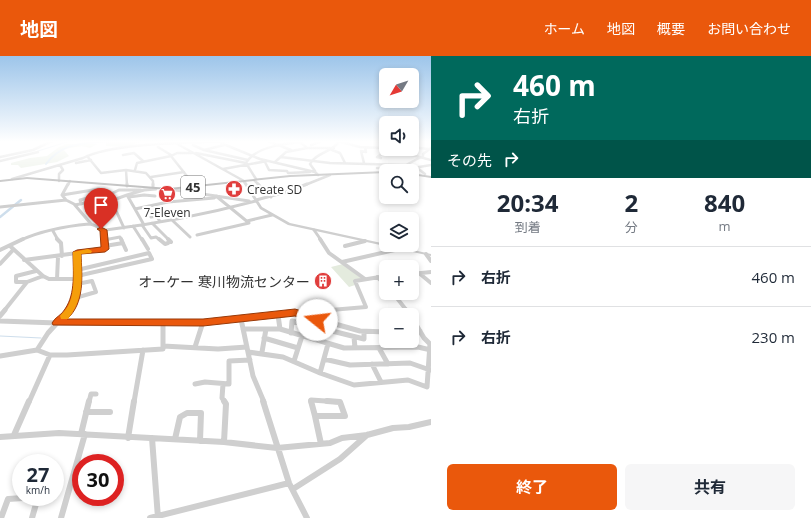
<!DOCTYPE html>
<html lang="ja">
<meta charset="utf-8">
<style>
body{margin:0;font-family:"Open Sans","Noto Sans JP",sans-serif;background:#f6f6f7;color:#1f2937;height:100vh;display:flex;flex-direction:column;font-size:15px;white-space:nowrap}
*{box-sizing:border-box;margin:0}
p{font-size:13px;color:#747a83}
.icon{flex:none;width:22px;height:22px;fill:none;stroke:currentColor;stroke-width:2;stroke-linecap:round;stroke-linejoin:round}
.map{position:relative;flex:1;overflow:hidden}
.panel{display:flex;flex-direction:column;background:#fff;width:380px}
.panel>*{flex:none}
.guide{background:#00695c;color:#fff;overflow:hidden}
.needle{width:26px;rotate:231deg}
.tools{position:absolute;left:379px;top:12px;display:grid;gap:8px}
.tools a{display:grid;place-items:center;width:40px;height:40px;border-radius:6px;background:#fff;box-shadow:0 2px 6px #0003;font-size:20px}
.speed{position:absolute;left:12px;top:398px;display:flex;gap:8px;font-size:20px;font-weight:700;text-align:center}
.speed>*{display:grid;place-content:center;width:52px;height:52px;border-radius:50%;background:#fff;box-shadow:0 2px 6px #0003;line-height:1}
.speed small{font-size:10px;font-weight:400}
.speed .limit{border:6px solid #d22;background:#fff;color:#111}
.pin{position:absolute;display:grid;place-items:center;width:34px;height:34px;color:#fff;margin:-41px -17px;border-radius:50% 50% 50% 0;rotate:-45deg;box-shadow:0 0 4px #0007}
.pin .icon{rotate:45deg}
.me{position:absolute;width:44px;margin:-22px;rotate:286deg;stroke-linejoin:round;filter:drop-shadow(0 0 3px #0008)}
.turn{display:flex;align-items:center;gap:14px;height:84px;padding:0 16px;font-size:18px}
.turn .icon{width:52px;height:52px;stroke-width:2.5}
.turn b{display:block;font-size:28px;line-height:34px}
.then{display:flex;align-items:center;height:38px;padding:0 16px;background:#0003;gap:8px;font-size:15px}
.eta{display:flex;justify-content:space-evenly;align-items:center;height:68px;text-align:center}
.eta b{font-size:24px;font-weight:700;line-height:28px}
.action{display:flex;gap:8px;margin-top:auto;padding:8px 16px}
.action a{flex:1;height:46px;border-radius:6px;background:#ea580c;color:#fff;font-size:16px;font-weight:700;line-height:46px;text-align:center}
.action a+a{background:#f6f6f7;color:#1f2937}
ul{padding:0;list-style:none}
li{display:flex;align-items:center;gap:12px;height:60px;padding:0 16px;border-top:1px solid #e0e1e3}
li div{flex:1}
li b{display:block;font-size:15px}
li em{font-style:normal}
header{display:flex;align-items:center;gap:24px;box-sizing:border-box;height:56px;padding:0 20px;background:#ea580c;color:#fff}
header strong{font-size:19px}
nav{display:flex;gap:22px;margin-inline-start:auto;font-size:14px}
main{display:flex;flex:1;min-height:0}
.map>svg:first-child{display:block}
</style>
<header>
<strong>地図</strong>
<nav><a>ホーム</a><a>地図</a><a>概要</a><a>お問い合わせ</a></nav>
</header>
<main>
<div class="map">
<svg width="431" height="462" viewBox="0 0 431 462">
<rect width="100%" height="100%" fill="#fff"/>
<path fill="#e4ebde" d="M113 85H145L136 87 130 91 106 90V87Z
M67 88H97L90 92 82 90 63 93 69 100 57 106 21 112 18 109H11V107L30 102 47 100 59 91Z
M343 208 362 223 354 225 355 229 349 231 331 211Z"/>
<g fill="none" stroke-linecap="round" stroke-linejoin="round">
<path stroke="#cedeec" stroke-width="1" d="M38 95 70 85
M0 280 41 282"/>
<path stroke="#cedeec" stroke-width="2" d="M46 108C63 85 84 88 110 85"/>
<path stroke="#cedeec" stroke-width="2.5" d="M0 161 21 144"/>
<path stroke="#cfcfcf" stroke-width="2.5" d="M172 85 244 125
M268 85 291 94
M338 85 360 91 386 92
M376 85 386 87
M221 87 260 103 315 116 318 119
M193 89 204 94 248 104
M311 89 322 85
M158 91 171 99
M412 91 428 93
M307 92H334
M390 93 431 104
M204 94 224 89
M332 94 340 97 345 107
M192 97H177L171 100 194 129
M196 97 246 107
M123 99 134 97 143 105
M87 100 101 117 126 114 127 129
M0 101 33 94 52 85
M281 101 330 107 406 109
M423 101V98L431 92
M381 102 377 101 390 93
M0 105 38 96
M265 106 269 114 287 115 288 117 310 116
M275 106 286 96 307 92 299 85
M76 107 91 104
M364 107 361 95 366 96 365 91
M408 110 406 109 421 101
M416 111 425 118
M377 112 398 111
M223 113 267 105
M126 114 146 117 153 125V129
M135 114 137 107 171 100
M315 115 310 108C316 96 332 97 339 85
M395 115 431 109
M151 121 184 116
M12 123 83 102C116 86 191 87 230 85
M256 123 246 107C255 91 283 88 300 86
M254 124 259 129
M59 125V118L63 114 60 109
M68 129 70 125
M305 129 330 119"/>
<path stroke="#cfcfcf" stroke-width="3" d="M68 128 62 139 66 144 74 148 91 168
M127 128V130
M153 128V132
M193 128 200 137
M258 128 271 141
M156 133 144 134 127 139 135 153 168 146 214 142 217 140
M169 133 249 145
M62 139 99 133
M129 141 144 139 155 140
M256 144 290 135 307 128
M99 147 102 148 127 139
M81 148 80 144 91 141 93 146
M113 148 124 172
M75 149 98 144 119 134H141
M0 151 66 144
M135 153 144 169
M151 161 157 160 160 166
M172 164 190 181
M247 165 272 159
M152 167 169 184
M142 169 151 182 156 181 160 184
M133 170 142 184
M103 174 104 184
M314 174 321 184
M53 175 58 184
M197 179 249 167 216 140
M21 184C41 175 67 170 89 168 95 168 100 174 106 174 156 168 207 158 256 145
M104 184 120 181 122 184"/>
<path stroke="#cfcfcf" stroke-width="4" d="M57 183 61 187 62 200
M121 183 126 194
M142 183 148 193
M159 183 165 188 168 187
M168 183 171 186
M320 183 329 197 365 223
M104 184 107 183
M10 190 43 220 49 223H78L77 196 105 193 104 183
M105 190 123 187
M345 190 365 185
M0 194 23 183
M426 198 431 205
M24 204 77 197
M342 206 399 193
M0 208 13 194
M77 214 149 197 152 203 77 220
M419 217 431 227
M412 218 431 216
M377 221 386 229
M57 223 58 201
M27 226H16V220L36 215
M393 237 407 255
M75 242 96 236 92 225 77 228
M4 255 27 226 43 220
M68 255 72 251 78 223
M319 255 366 251 355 225 386 220"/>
<path stroke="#cfcfcf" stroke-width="5" d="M406 254 410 259
M296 257 360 275 386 276
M278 259 280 273
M0 260 5 254
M241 263 253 320 264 346
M0 265 57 267 203 266 330 254
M243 273H280L344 292 418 291 431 294
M412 275H420
M291 277 292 265 364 283V277
M354 281 355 292
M264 282 298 292
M328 288 320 317 354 329 408 324 427 331 430 288 424 282 412 262
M163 290 218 293 247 291
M195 291 203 266
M379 292 388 308
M37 294 48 277 69 254
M248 296 283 301 320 317
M262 296 266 273
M0 300 37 294 50 299H67L163 293V267
M324 303 350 309 410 307 430 314
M294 305 302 280
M372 308 381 326
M195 328 205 326 229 328V305L250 304
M223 328 222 342 225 346
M29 346 50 299
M89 346 91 338H96
M134 346 143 294
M311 346V344L340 346"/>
<path stroke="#cfcfcf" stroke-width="6" d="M263 345 289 427 307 462
M311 345 315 360
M86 356H110
M315 360H345L340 346 327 345
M315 360 321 388
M81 378 89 345
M14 379 29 345
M0 381 59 377 224 386 277 392 330 387 342 382 367 379 393 372 409 371 431 366
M128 382 134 345
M152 382 158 462
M175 383 180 361 187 357H201L200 385
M224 386 226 348 224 345
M293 433 340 403 367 379
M1 462 8 443 38 441 32 462
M61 462 85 378
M150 462 289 427"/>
<path fill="#cfcfcf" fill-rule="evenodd" d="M243 124H245L262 151 290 167 386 188V189H391L431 198V200L288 169 260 153 242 125Z"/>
<path fill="#aaa" fill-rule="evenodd" d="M386 115V117L290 121 169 134 27 123 0 126V124L27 121 169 132 290 119Z
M412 117 431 120V122L412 119Z"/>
</g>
<linearGradient id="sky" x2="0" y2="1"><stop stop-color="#9dc5ea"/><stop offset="0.57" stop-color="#fff"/><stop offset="1" stop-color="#fff" stop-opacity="0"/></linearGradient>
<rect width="431" height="150" fill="url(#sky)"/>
<path fill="#ea580c" stroke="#983908" d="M101 171 107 174 109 193 105 196 81 198C82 220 85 247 67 263H203L295 253 321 261 322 264 317 267 295 260 203 270 53 269 52 267C55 261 62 259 65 253 76 237 73 215 73 196L77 194 101 191 100 175 97 173Z"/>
<path fill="#f59e0b" d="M88 193 92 195 91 197 81 198C82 222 84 243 68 263H61L60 260C62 257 66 254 68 250 76 235 73 213 73 196Z"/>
<defs>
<symbol id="pharmacy-disc" viewBox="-11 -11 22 22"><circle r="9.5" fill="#e03e3d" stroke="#fff"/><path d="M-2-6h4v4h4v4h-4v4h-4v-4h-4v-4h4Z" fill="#fff"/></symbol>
<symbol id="supermarket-disc" viewBox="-11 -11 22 22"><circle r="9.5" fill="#e03e3d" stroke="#fff"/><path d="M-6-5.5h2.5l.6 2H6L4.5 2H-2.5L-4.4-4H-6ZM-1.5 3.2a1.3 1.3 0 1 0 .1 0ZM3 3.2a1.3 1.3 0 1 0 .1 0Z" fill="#fff"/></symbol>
<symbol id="building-disc" viewBox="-11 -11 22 22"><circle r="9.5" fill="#e03e3d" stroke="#fff"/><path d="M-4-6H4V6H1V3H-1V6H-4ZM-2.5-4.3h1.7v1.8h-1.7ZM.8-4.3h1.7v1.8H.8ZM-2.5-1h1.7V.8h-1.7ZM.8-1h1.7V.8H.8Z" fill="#fff"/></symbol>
</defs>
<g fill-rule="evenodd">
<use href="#pharmacy-disc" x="224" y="123" width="20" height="20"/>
<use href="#supermarket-disc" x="157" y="128" width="20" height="20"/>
<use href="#building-disc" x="313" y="215" width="20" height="20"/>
</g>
<g text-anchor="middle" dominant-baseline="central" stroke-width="4" stroke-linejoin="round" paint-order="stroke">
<g font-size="12" fill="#323232" stroke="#fff" text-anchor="start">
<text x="247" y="133">Create SD</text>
<text x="167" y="156" text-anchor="middle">7-Eleven</text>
</g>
<rect fill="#fff" stroke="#707070" stroke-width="1" x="181" y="120" width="24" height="22" rx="3"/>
<g font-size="13" font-weight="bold" fill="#323232">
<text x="193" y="131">45</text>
</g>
<g font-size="14" fill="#323232" stroke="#fff" text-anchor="end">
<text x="310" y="225">オーケー 寒川物流センター</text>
</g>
</g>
</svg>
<div class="tools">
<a><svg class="needle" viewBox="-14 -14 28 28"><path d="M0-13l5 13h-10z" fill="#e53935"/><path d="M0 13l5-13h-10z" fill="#747a83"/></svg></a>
<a><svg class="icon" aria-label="sound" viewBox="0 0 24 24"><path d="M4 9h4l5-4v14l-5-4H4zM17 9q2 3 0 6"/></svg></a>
<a><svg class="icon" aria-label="search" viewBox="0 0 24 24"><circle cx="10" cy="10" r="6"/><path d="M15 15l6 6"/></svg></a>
<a><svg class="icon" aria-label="layers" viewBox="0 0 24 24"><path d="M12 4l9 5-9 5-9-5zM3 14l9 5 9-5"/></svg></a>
<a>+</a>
<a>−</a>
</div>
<div class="speed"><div>27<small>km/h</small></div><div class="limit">30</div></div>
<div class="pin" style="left:101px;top:173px;background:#d93025"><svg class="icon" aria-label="arrive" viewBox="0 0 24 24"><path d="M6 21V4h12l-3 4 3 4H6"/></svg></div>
<svg class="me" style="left:317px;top:264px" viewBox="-20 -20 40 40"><circle r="19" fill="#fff"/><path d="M0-13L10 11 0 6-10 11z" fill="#ea580c"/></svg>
</div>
<section class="panel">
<div class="guide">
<div class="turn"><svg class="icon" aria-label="right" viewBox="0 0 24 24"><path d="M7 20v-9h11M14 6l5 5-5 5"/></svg><div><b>460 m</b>右折</div></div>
<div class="then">その先<svg class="icon" aria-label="right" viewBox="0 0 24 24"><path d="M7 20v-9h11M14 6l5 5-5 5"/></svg></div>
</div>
<div class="eta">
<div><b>20:34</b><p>到着</p></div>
<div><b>2</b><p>分</p></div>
<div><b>840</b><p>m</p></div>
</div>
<ul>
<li><svg class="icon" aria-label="right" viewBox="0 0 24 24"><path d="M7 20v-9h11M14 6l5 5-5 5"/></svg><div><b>右折</b></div><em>460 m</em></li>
<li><svg class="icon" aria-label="right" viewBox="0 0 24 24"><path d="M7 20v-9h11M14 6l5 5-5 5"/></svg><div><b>右折</b></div><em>230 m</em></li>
</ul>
<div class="action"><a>終了</a><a>共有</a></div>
</section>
</main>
